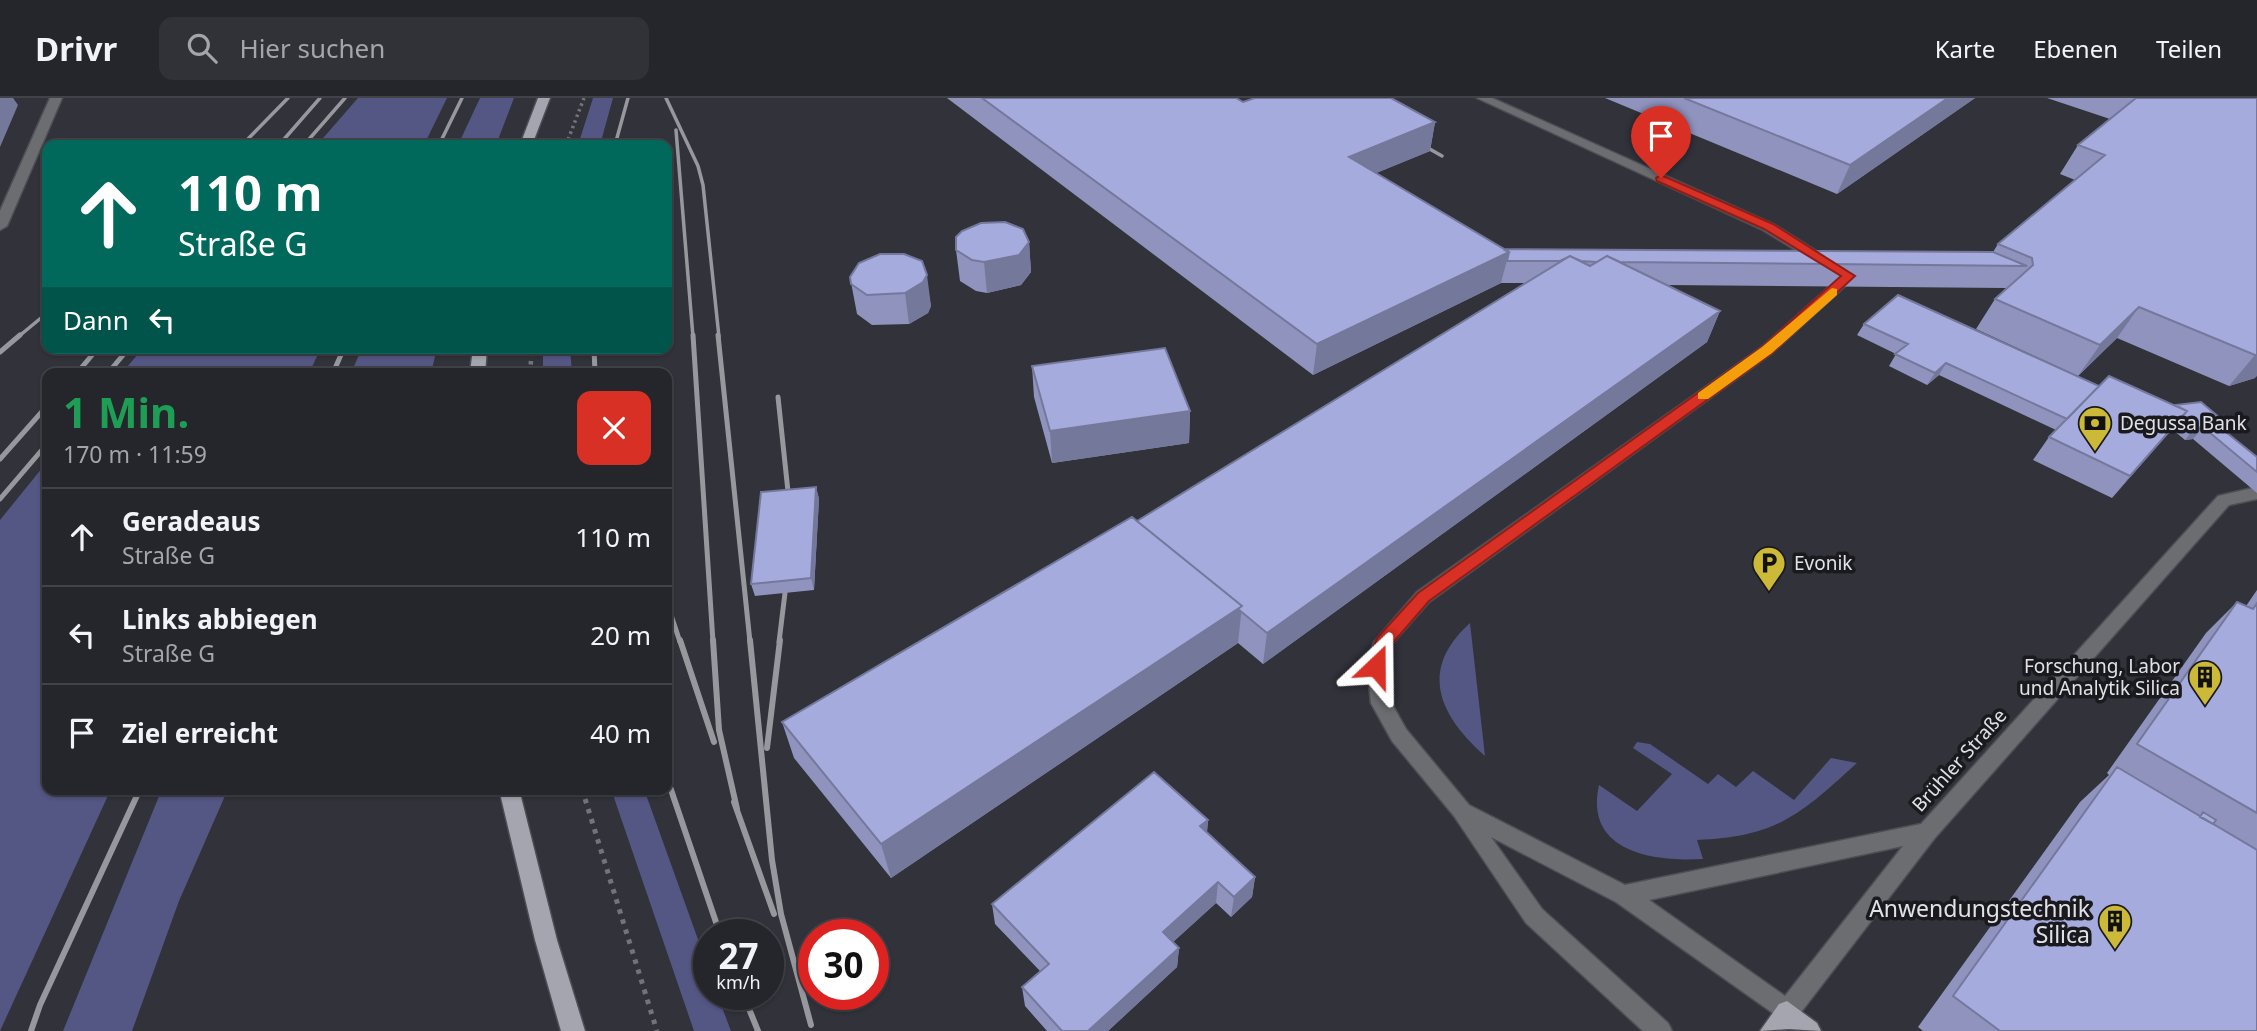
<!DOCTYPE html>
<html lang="de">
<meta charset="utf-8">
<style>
body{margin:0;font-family:"Noto Sans",sans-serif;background:#313238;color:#f1f3f6;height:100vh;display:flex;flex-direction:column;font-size:26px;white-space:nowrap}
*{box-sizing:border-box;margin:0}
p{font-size:23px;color:#a3a5a9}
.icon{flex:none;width:38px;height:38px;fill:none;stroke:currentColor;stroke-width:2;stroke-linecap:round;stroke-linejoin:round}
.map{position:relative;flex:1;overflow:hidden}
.details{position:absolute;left:42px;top:270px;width:630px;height:427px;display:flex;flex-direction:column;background:#25262c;border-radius:14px;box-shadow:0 2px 5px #0004,0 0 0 2px #424348}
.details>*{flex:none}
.top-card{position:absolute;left:42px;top:42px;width:630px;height:214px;border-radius:14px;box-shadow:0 2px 5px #0004,0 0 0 2px #424348;background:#00695c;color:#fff;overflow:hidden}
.speed{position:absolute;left:693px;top:821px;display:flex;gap:14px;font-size:35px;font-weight:700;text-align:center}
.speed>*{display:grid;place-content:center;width:91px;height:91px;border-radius:50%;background:#25262c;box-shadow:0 2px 5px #0004,0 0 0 2px #424348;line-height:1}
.speed small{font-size:18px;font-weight:400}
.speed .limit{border:10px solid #d22;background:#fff;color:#111}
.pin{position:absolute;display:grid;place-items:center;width:60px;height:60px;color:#fff;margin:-72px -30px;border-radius:50% 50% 50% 0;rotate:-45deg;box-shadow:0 0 7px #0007}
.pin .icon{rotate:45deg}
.me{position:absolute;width:77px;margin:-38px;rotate:23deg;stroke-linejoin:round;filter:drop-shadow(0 0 5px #0008)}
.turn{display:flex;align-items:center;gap:24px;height:147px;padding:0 21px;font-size:32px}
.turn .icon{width:91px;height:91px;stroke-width:2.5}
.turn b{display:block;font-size:49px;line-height:60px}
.then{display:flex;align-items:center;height:66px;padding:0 21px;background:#0003;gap:14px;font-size:26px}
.round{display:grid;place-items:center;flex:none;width:74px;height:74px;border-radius:14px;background:#313238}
.overview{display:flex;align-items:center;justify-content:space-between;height:119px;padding:0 21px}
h1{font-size:42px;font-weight:700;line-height:52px;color:#1e9e55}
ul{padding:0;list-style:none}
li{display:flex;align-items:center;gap:21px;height:98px;padding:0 21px;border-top:2px solid #424348}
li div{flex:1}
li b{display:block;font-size:26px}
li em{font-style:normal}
header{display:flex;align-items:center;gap:42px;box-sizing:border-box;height:98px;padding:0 35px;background:#25262c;border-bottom:2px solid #424348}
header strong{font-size:33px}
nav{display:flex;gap:38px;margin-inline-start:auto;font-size:24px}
.search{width:490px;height:63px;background:#313238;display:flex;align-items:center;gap:18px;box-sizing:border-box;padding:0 24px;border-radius:14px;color:#a3a5a9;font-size:26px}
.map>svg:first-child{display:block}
</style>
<header>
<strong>Drivr</strong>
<div class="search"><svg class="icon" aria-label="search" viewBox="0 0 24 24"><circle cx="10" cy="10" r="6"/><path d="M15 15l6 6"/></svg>Hier suchen</div>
<nav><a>Karte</a><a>Ebenen</a><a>Teilen</a></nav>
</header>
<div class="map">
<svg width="2257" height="933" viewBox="0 0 2257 933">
<rect width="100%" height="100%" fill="#31323a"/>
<path fill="#545683" d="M358 0H447L424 47H317Z
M480 0H514L496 47H458Z
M593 0H613L600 47H578Z
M143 250H321L309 275H122Z
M362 250H437L431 275H351Z
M543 250H570L572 275H543Z
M47 364V691H111L0 933V422Z
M1470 525 1485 658C1439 617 1418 572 1470 525Z
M1637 644 1650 646 1708 686 1718 676 1736 689 1753 673 1794 702 1831 660 1857 665C1800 717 1776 739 1697 742L1703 761C1653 764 1584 754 1599 687L1637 713 1672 676 1633 650Z
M162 691H228L179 803 132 933H63Z
M611 691H644L709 872V896H717L731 933H694Z"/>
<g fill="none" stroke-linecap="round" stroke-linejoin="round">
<defs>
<path id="minor" d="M50 0H62L7 128 0 132V113Z
M1477 0H1492L1773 126 1856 178 1772 255 1429 504 1391 547 1385 568 1388 599 1406 631 1469 707 1625 787 1921 726 2218 398 2257 389V401L2229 407 1934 741 1795 922 1787 925 1616 804 1491 739 1542 811 1668 925 1672 933H1643L1526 825 1454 718 1392 643 1371 605 1367 568 1374 544 1417 494 1762 249 1840 179 1763 132ZM1903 748 1785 898 1649 802Z"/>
<path id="major" d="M538 0H550L532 47H520Z
M473 250H487L485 275H470Z
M499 691H519L557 842 585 933H561L535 842Z
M1787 903 1817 925 1821 933 1789 931 1760 933 1779 906Z"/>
</defs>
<use href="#minor" stroke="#4d4e56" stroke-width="3"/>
<use href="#major" stroke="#4d4e56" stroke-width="3"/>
<path stroke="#73747b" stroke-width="3.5" stroke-dasharray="2.5 3.5" stroke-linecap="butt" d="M566 47 584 0"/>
<path stroke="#73747b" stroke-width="4.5" stroke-dasharray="3.5 5" stroke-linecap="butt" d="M530 275 532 250"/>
<path stroke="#73747b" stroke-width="5" stroke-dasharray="4.5 6" stroke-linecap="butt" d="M582 691 657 933"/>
<use href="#minor" fill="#6c6d71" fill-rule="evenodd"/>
<use href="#major" fill="#a4a5ae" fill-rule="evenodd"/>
<path stroke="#97989e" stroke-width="3.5" d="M666 0 698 68 703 87 719 239
M676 32 693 239
M1414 42 1442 58
M242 47 288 0
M279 47 320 0
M304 47 345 0
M439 47 462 0
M615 47 628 0
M18 239 47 215"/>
<path stroke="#97989e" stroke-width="5" d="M693 237 713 544
M718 237 750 544
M594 250 595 275
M0 254 20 237
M77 275 98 250
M108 275 129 250
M333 275 344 250
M778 299 789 403
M0 361 47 308
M0 401 47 346
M667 505 680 544
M779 544 785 495"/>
<path stroke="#97989e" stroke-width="6" d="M680 542 714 644
M713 542 719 632 737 711
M750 542 772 762 781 816 811 927
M767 650 780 542
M667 680 720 836
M734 704 774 816
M743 896 758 933
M31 933 40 907 140 691"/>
</g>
<path fill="#8f93be" d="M947 0H1236L1243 4 1435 24 1430 53 1376 75 1503 151 1993 154 1998 146 2075 82 2060 76 2078 47 2110 21 2047 0H2257L2255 280 2229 288 2117 240 2078 278 1976 231 1995 201 2006 190 1666 187 1720 213 1707 244 1263 566 1238 545 891 780 794 660 782 624 1137 423 1525 185H1501L1313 277Z
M1605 0H1975L1837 96Z
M1029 144 1031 174 1021 187 987 195 976 193 960 183 956 152Z
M922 163 931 208 928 215 909 226 872 227 857 216 850 179Z
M1864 226 2175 307 2227 326 2223 331 2257 359V395L2193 341 2185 342 2172 331 2112 400 2033 362 2049 339 2056 332 1939 277 1927 287 1889 268 1896 256 1857 237Z
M1032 268 1190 313 1189 345 1052 365 1034 299Z
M816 389 819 401 814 492 755 498 751 486Z
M2257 492V933H1923L1918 929 2080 704 2109 677 2107 675 2206 535 2237 504 2246 508Z
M1208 722 1207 735 1255 779 1252 799 1231 819 1216 805 1173 844 1179 850 1177 869 1108 933H1047L1025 908 1022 889 1040 873 995 826 992 806Z"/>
<path fill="#74789b" d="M0 0H13L18 7 0 49Z
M1948 0H1975L1837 96 1850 67Z
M1435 24 1430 53 1345 88 1349 59Z
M1029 144 1031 174 1021 187 987 195 984 164Z
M1509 154 1501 185 1313 277 1317 246Z
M927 177 931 208 928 215 909 226 905 195Z
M2139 209 2117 240 2078 278 2100 247Z
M1720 213 1707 244 1263 566 1267 535Z
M2255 257H2257V278L2255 280 2229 288Z
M1946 265 1939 277 1927 287 1935 275Z
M1190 313 1189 345 1052 365 1050 333Z
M2187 313 2168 335 2112 400 2130 378Z
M2203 329 2193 341 2185 342 2195 330Z
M816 389 819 401 814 492 811 480Z
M1242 508 1238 545 891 780 881 746Z
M1208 722 1206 742 1200 728Z
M1255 779 1252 799 1231 819 1234 799Z
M1218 784 1216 805 1162 854 1163 834Z
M1179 850 1177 869 1108 933H1088Z"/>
<path fill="#a6abdd" stroke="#74789b" stroke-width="2" d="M982 0H1236L1243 4 1255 0H1391L1435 24 1349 59 1509 154 1317 246Z
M1684 0H1948L1850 67Z
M2136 0H2257V257H2255L2139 209 2100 247 1995 201 2033 167 2032 160 1998 146 2105 57 2078 47Z
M1005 124 1023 131 1029 144 1019 157 984 164 972 162 956 152V139L962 133 981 125Z
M1503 151 1993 154 2027 168 1620 164 1607 158 1597 164 1581 163 1570 158 1560 163H1507L1509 154Z
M880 156H904L922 163 927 177 923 184 905 195 867 197 851 186 850 179 859 165Z
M1570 158 1590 168 1607 158 1720 213 1267 535 1238 511 1242 508 1137 423Z
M1898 197 2099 288 2067 321 1946 265 1935 275 1895 256 1908 246 1864 226Z
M1165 250 1190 313 1050 333 1032 268Z
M2109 278 2187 313 2130 378 2049 339Z
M2201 304 2227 326 2217 327 2257 359V374L2203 329 2195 330 2182 319 2187 313 2175 307Z
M816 389 811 480 751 486 761 394Z
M1132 419 1242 508 881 746 782 624Z
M2237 504 2253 511 2257 505V715L2137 646Z
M2117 669 2257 752V933H2000L1953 898Z
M1154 674 1208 722 1200 728 1255 779 1234 799 1218 784 1163 834 1179 850 1088 933H1062L1022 889 1049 866 992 806Z
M2203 714 2216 722 2213 726 2200 719Z"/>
<path fill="#d93025" stroke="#8d1f18" stroke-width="2" d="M1661 77 1773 126 1855 178 1772 255 1429 503 1391 547 1382 573H1370L1367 568 1377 540 1418 495 1762 249 1841 178 1764 131 1657 83 1656 80Z"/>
<path fill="#f59e0b" d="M1832 190 1837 191V197L1772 255 1708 301H1698V295L1762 249Z"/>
<defs>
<symbol id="bank-pin" viewBox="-11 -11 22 30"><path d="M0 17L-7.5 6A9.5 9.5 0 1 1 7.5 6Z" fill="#ccb938" stroke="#1a1a1e"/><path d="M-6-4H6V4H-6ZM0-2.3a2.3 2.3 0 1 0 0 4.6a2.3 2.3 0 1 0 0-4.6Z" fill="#111"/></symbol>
<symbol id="parking-pin" viewBox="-11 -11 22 30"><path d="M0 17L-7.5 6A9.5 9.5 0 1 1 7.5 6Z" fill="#ccb938" stroke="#1a1a1e"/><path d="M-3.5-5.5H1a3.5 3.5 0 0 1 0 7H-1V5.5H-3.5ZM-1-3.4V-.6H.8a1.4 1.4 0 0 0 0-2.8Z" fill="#111"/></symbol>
<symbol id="building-pin" viewBox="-11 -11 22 30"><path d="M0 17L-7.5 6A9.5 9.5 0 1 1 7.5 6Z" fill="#ccb938" stroke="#1a1a1e"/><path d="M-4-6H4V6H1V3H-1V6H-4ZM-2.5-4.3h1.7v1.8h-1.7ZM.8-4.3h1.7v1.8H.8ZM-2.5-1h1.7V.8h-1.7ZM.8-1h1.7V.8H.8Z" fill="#111"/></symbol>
</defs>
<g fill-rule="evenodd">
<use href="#bank-pin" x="2076" y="306" width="38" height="52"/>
<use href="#parking-pin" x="1750" y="446" width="38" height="52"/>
<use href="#building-pin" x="2186" y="560" width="38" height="52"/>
<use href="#building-pin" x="2096" y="804" width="38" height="52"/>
</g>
<g text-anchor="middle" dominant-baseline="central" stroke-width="7" stroke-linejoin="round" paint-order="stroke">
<g font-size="19" fill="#e1e2e7" stroke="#1a1a1e" text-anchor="start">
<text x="2120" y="325">Degussa Bank</text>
<text x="1794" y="465">Evonik</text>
<text x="2180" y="568" text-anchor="end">Forschung, Labor<tspan x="2180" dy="22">und Analytik Silica</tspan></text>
</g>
<g font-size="19" fill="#e1e2e7" stroke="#1a1a1e">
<text transform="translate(1959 662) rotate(-48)">Brühler Straße</text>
</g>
<g font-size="23" fill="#e1e2e7" stroke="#1a1a1e" text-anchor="end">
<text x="2090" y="810">Anwendungstechnik<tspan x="2090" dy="26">Silica</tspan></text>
</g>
</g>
</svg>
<div class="speed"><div>27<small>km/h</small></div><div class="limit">30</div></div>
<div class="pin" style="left:1661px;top:80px;background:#d93025"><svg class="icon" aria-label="arrive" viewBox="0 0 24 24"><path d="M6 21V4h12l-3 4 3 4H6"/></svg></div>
<svg class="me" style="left:1376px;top:568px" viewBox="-20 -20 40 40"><path d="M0-17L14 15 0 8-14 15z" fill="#d93025" stroke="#fff" stroke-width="4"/></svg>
<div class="top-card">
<div class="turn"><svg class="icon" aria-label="ahead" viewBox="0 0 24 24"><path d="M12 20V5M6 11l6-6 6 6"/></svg><div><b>110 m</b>Straße G</div></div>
<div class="then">Dann<svg class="icon" aria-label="left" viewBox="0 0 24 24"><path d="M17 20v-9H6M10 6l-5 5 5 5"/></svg></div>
</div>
<section class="details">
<div class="overview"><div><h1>1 Min.</h1><p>170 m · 11:59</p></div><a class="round" style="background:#d93025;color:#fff"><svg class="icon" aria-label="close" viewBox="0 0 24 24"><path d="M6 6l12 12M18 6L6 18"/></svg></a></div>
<ul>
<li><svg class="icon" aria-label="ahead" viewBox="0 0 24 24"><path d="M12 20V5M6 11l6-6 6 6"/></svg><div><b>Geradeaus</b><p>Straße G</p></div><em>110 m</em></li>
<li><svg class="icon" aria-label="left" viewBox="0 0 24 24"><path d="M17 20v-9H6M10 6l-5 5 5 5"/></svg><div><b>Links abbiegen</b><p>Straße G</p></div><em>20 m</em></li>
<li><svg class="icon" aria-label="arrive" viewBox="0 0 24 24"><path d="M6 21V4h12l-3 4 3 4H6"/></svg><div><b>Ziel erreicht</b></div><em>40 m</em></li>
</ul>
</section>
</div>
